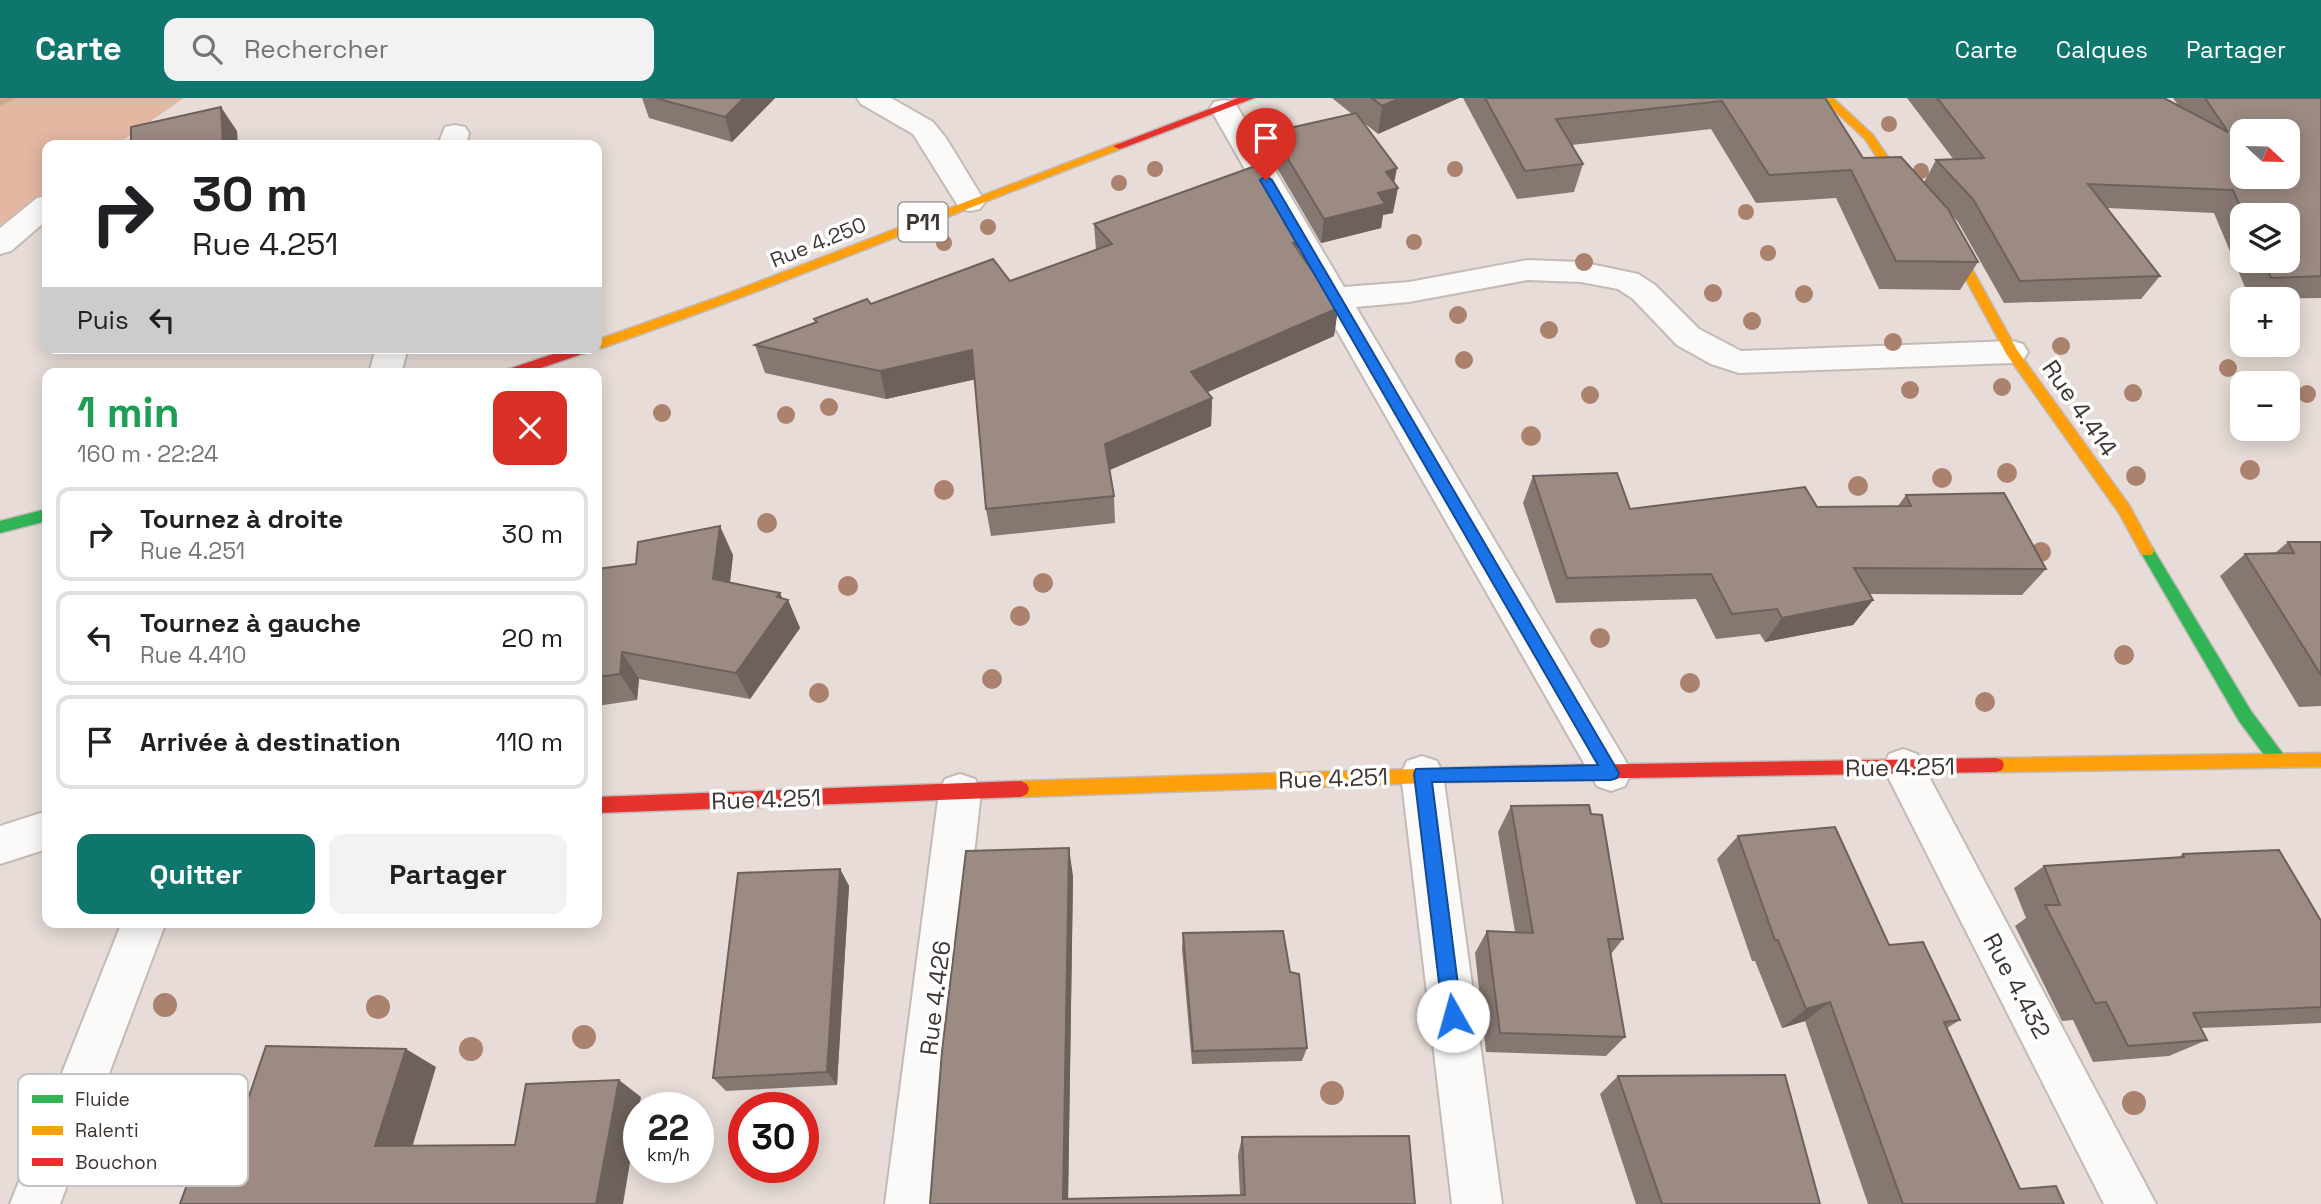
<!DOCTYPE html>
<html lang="fr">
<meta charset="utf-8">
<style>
body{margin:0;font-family:"Space Grotesk",sans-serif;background:#f2f2f2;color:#202124;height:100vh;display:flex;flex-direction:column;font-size:26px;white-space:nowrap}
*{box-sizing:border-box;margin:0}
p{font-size:23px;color:#757577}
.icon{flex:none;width:38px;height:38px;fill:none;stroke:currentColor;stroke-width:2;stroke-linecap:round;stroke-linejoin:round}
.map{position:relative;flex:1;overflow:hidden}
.side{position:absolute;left:42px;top:270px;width:560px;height:560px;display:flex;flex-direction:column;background:#fff;border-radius:14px;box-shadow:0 4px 18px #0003}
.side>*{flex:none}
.top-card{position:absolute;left:42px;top:42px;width:560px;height:214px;border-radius:14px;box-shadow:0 4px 18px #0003;background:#fff;color:#202124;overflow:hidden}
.needle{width:46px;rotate:112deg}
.tools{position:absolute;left:2230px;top:21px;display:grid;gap:14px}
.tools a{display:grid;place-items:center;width:70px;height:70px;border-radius:14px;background:#fff;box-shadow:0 4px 18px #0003;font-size:35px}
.speed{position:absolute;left:623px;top:994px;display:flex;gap:14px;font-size:35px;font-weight:700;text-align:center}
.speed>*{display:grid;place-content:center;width:91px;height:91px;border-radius:50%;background:#fff;box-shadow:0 4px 18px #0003;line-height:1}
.speed small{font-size:18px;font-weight:400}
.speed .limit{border:10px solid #d22;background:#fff;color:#111}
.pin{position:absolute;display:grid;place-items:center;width:60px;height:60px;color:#fff;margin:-72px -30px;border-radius:50% 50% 50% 0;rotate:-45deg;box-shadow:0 0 7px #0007}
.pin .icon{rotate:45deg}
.me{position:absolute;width:77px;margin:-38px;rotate:353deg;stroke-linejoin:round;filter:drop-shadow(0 0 5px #0008)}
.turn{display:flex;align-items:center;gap:24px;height:147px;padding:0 35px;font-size:32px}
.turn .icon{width:91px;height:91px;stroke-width:2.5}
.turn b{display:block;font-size:49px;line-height:60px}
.then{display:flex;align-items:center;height:66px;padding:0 35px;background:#0003;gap:14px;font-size:26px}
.round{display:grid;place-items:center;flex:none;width:74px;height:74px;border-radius:14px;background:#f2f2f2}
.summary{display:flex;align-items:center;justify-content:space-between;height:119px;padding:0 35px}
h1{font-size:42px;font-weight:700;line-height:52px;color:#1e9e55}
.action{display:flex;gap:14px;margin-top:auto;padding:14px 35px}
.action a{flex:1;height:80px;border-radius:14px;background:#0f766e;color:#fff;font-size:28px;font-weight:700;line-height:80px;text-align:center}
.action a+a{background:#f2f2f2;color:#202124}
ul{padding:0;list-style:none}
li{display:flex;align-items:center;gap:21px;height:94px;margin:0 14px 10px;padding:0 21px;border:4px solid #e0e0e0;border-radius:14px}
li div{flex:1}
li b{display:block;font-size:26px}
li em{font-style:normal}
header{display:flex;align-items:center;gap:42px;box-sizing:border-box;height:98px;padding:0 35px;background:#0f766e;color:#fff}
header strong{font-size:33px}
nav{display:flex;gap:38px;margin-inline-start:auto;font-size:24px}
.search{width:490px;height:63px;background:#f2f2f2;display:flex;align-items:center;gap:18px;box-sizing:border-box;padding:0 24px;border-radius:14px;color:#757577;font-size:26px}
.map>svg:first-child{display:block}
</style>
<header>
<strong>Carte</strong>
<div class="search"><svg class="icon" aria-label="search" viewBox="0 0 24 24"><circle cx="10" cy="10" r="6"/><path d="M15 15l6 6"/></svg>Rechercher</div>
<nav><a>Carte</a><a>Calques</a><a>Partager</a></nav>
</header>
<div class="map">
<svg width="2321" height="1106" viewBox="0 0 2321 1106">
<rect width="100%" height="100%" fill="#e7dcd7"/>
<path fill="#e3b7a2" d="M0 0H184L116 47H47V95L0 127Z"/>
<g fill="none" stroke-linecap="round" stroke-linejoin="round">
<path fill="#d8a58c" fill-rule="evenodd" d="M0 0H16L0 8Z"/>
<defs>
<path id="street" d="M857 0H891L933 24 946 40 985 104 980 111 970 113 960 111 913 36 861 6Z
M1224 2 1234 4 1238 10 1344 189 1409 184 1528 162 1581 164 1638 176 1655 187 1699 231 1741 253 2012 243 2023 246 2028 254 2023 262 2012 265 1739 275 1711 266 1677 247 1633 201 1618 191 1581 184 1528 182 1409 204 1356 209 1625 662 1631 675 1625 688 1611 693 1597 688 1210 10 1214 4Z
M455 27 465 29 469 35 466 47H438L445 29Z
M47 98V122L11 153 0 156V130L37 100Z
M376 250H408L401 275H369Z
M1903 651 1917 656 2156 1106H2104L1883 669 1889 656Z
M1422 658 1437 663 1443 676 1502 1106H1452L1401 676 1407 663Z
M960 676 975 681 981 694 935 1106H885L939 694 945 681Z
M47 713V751L0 766V728Z
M122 824H166L60 1106H10Z"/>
<path id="fast" d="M47 411V423L0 435V423Z
M2147 447 2152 449 2251 613 2283 656 2285 661 2283 666 2277 668 2271 666 2239 623 2140 453Z"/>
<path id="slow" d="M1821 0H1833L1873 37 1895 69 1949 129 2017 252 2129 407 2154 453 2152 457H2142L2119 415 2007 257 1940 134 1887 75 1865 41Z
M1119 45 1125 48 1123 50C949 117 777 189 602 250H592H597V242L724 197Z
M2321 655V669L1996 674 1990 672 1988 667 1990 662 1996 660Z
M1513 668 1519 670 1521 675 1519 680 1513 682 1021 699 1015 696 1013 691 1015 686 1021 683Z"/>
<path id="jam" d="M1238 0H1254L1123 50 1119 51 1113 48Z
M571 250H592L591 253 526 275H504L506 272Z
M1996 660 2002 662 2004 667 2002 672 1996 674 1513 682 1507 680 1505 675 1507 670 1513 668Z
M1021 683 1027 686 1029 691 1027 696 1021 699 597 715V699Z"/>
</defs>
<use href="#street" stroke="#c3bab6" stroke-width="4"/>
<use href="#fast" stroke="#c3bab6" stroke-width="3"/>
<use href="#slow" stroke="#c3bab6" stroke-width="3"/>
<use href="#jam" stroke="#c3bab6" stroke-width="3"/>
<use href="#street" fill="#fbfaf9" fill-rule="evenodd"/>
<use href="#fast" fill="#30b455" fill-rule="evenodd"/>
<use href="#slow" fill="#ff9f0a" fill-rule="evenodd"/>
<use href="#jam" fill="#e5322d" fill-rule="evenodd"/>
</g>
<g fill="#aa826d">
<circle cx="1889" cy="26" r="8"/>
<circle cx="1155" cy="71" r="8"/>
<circle cx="1455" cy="71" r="8"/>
<circle cx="1921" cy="73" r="8"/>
<circle cx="1119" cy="85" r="8"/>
<circle cx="1746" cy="114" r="8"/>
<circle cx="988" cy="129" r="8"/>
<circle cx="1414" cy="144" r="8"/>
<circle cx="944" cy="145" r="8"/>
<circle cx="1768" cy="155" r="8"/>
<circle cx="1584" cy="164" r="9"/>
<circle cx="1713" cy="195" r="9"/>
<circle cx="1804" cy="196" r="9"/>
<circle cx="1458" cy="217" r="9"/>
<circle cx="1752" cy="223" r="9"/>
<circle cx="1549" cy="232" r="9"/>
<circle cx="1893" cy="244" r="9"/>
<circle cx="2061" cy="248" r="9"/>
<circle cx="1464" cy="262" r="9"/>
<circle cx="2228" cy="270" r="9"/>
<circle cx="2002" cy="289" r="9"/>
<circle cx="1910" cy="292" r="9"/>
<circle cx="2133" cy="295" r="9"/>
<circle cx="2307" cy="296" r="9"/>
<circle cx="1590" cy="297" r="9"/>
<circle cx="829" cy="309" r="9"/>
<circle cx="662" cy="315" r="9"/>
<circle cx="786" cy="317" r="9"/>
<circle cx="1531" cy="338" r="10"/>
<circle cx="2250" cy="372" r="10"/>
<circle cx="2007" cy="375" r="10"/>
<circle cx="2136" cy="378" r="10"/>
<circle cx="1942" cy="380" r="10"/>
<circle cx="1858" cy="388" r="10"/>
<circle cx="944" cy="392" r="10"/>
<circle cx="767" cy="425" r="10"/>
<circle cx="2041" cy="454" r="10"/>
<circle cx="1043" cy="485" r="10"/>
<circle cx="848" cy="488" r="10"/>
<circle cx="1020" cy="518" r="10"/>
<circle cx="1600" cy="540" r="10"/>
<circle cx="2124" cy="557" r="10"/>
<circle cx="992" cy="581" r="10"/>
<circle cx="1690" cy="585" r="10"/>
<circle cx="819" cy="595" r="10"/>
<circle cx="1985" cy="604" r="10"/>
<circle cx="165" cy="907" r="12"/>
<circle cx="378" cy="909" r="12"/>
<circle cx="584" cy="939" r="12"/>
<circle cx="471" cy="951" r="12"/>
<circle cx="1332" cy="995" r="12"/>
<circle cx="2134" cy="1005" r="12"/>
</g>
<path fill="#867871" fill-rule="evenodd" d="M642 0H775L732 44 649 20Z
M1332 0H1459L1378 36 1363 24 1394 86 1393 115 1383 117 1381 130 1321 145 1270 58 1272 34 1352 16Z
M1463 0H1825L1863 60 1924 84 1936 62H1954L1907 0H2164L2178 7 2173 0H2321V200L2250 201 2214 115 2107 110 2160 178 2141 201 2004 205 1958 124 1950 115 1978 164 1960 192 1879 191 1836 100 1756 105 1711 31 1572 47 1583 66 1574 94 1517 101ZM2242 117H2287V163H2242Z
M1292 125 1291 134 1298 152 1338 210 1334 238 1207 294 1212 300 1211 328 1110 372 1114 398 1115 425 991 438 986 411 975 281 886 301 765 275 755 247 815 225 814 221 871 206 1010 183 1096 152 1094 126Z
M1533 378 1630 411 1898 408 1906 397 2046 471 2022 497 1870 496 1873 502 1853 527 1765 544 1760 536 1716 541 1696 501 1556 505 1523 405Z
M2288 444H2321V608L2299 609 2220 478 2245 456 2275 455Z
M733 457 730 484 780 495 782 500 788 502 800 530 750 601 639 581 637 602 597 608V471Z
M1511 708 1591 716 1623 841 1611 856 1625 939 1606 958 1486 954 1475 855 1487 833 1515 834 1498 734Z
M1738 738 1889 847 1960 922 1947 930 2020 1091 2064 1106H1868L1805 923 1782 930 1755 863H1752L1717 761Z
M2183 756 2321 823V925L2201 930 2207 942 2169 958 2093 964 2073 922 2062 923 2015 828 2026 820 2014 790 2044 768 2179 759Z
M840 771 849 788 837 987 726 993 713 980Z
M1073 778 1068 1101 1240 1097 1238 1057 1242 1039 1415 1106H930Z
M1183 835 1290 874 1307 950 1302 963 1192 966 1182 851Z
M1618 978 1820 1106H1636L1600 996Z"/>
<path fill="#6d615c" d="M744 0H775L732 44 725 19Z
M1400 0H1459L1378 36 1382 8Z
M221 9 237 33 238 47H223Z
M1397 70 1393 91 1398 90 1393 115 1383 117 1381 130 1321 145 1324 121 1378 95 1386 74Z
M1292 125 1289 153 1285 126Z
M1299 144 1296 172 1293 145Z
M1338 210 1334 238 1190 302 1191 274Z
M972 252 977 281 886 301 880 273Z
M1212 300 1211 328 1107 373 1105 346Z
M720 428 733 457 727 509 713 481Z
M780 495 785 507 788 502 800 530 750 601 736 575Z
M1873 502 1853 527 1765 544 1782 520Z
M622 554 639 581 637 602 620 576Z
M1069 750 1073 778 1068 1106 1063 1101Z
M840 771 849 788 837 987 827 974Z
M1830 904 1805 923 1782 930 1806 911Z
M406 951 436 969 408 1063 375 1048Z
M619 982 641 999 623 1106H596Z"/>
<path fill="#9c8b83" stroke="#6d615c" stroke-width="2" fill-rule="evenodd" d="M655 0H744L725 19Z
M1372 0H1400L1382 8Z
M1485 0H1825L1863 60 1901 59 1948 111 1978 164 1896 163 1851 72 1769 77 1722 3 1556 21 1583 66 1525 73Z
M1937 0H2164L2228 34 2205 0H2321V178L2271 180 2264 163H2287V117H2244L2233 92 2088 86 2160 178 2020 183 1973 101 1936 62 1984 60ZM2242 33H2287V79H2242Z
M221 9 223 47H131V29Z
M1356 15 1397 70 1386 74 1398 90 1378 95 1385 106 1324 121 1272 34Z
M1258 67 1292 125 1285 126 1299 144 1293 145 1338 210 1191 274 1212 300 1105 346 1114 398 986 411 972 252 880 273 755 247 817 224 814 221 867 201 871 206 993 161 1010 183 1112 146 1094 126Z
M1617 375 1630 411 1805 389 1817 409 1911 408 1906 397 2004 395 2046 471 1854 470 1873 502 1782 520 1777 511 1732 516 1711 476 1567 480 1533 378Z
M720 428 713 481 780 495 777 499 788 502 736 575 622 554 620 576 597 579V471L636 466 638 444Z
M2288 444H2321V577L2245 456 2294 455Z
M1589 707 1591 716 1602 717 1623 841H1608L1625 939 1500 935 1487 833 1533 835 1511 708Z
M1835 729 1889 847 1923 844 1960 922 1944 924 2020 1091 2056 1088 2064 1106H1903L1830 904 1806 911 1778 842H1775L1738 738Z
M1069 750 1063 1101 1245 1097 1242 1039 1409 1038 1415 1106H930L942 953 966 753Z
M2279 752 2321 823V909L2193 915 2207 942 2128 948 2106 904 2095 905 2045 807H2060L2044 768 2184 759 2183 756Z
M840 771 827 974 713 980 738 775Z
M1283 833 1290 874 1299 876 1307 950 1193 953 1183 835Z
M266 948 406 951 375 1048 515 1047 526 986 619 982 596 1106H180L207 1031 244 1013Z
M1785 977 1820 1106H1662L1618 978Z"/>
<path fill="#1a73e8" stroke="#114b97" stroke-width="2" d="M1266 78 1272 82 1619 675 1617 680 1611 682 1432 684 1462 918 1460 925 1453 927 1446 925 1443 918 1414 676 1416 671 1598 667 1260 82Z"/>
<g text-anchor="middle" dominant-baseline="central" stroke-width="7" stroke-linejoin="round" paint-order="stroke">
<g font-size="21" fill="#3f3733" stroke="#fff">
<text transform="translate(818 144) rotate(-22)">Rue 4.250</text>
</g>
<rect fill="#fff" stroke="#797370" stroke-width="2" x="898.5" y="104.5" width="49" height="39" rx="5"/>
<g font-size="23" font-weight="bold" fill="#3f3733">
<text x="923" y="124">P11</text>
</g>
<g font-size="24" fill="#3f3733" stroke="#fff">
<text transform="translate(2080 310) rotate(55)">Rue 4.414</text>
<text transform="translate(1900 669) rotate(-1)">Rue 4.251</text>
<text transform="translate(1333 680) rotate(-2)">Rue 4.251</text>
<text transform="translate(766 701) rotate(-2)">Rue 4.251</text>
<text transform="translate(2017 888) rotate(62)">Rue 4.432</text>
<text transform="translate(935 900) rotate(-83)">Rue 4.426</text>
</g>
</g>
<rect x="18" y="976" width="230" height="112" rx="10" fill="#fff" stroke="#c5c3c2" stroke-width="2"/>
<rect x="32" y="997" width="31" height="8" fill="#30b455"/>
<rect x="32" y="1028" width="31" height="9" fill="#ff9f0a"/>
<rect x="32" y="1060" width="31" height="8" fill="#e5322d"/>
<g font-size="19" fill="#3f3733">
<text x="75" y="1008">Fluide</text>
<text x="75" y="1039">Ralenti</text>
<text x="75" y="1071">Bouchon</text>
</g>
</svg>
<div class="tools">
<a><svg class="needle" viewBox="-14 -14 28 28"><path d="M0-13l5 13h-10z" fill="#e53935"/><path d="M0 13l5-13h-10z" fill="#757577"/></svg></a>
<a><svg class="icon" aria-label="layers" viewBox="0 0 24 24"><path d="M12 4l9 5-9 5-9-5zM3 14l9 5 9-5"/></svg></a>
<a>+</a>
<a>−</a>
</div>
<div class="speed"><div>22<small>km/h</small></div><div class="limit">30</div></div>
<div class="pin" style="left:1266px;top:82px;background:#d93025"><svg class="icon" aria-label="arrive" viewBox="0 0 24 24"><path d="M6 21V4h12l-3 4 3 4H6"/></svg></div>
<svg class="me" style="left:1453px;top:918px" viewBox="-20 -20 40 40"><circle r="19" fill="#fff"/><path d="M0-13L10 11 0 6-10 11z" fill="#1a73e8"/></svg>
<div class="top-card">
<div class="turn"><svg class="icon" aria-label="right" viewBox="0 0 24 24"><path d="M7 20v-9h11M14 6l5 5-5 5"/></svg><div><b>30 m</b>Rue 4.251</div></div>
<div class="then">Puis<svg class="icon" aria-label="left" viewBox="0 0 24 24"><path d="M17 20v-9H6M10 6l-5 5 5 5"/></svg></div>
</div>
<section class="side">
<div class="summary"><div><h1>1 min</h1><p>160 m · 22:24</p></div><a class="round" style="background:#d93025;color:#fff"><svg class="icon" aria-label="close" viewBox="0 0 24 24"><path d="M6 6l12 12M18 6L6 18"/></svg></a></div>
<ul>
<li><svg class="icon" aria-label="right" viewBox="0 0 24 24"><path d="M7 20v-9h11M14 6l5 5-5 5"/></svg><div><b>Tournez à droite</b><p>Rue 4.251</p></div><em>30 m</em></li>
<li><svg class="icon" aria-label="left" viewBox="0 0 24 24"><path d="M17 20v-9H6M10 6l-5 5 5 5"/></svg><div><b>Tournez à gauche</b><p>Rue 4.410</p></div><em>20 m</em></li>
<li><svg class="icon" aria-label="arrive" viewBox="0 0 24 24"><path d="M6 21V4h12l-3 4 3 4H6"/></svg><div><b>Arrivée à destination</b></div><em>110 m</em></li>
</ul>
<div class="action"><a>Quitter</a><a>Partager</a></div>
</section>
</div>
